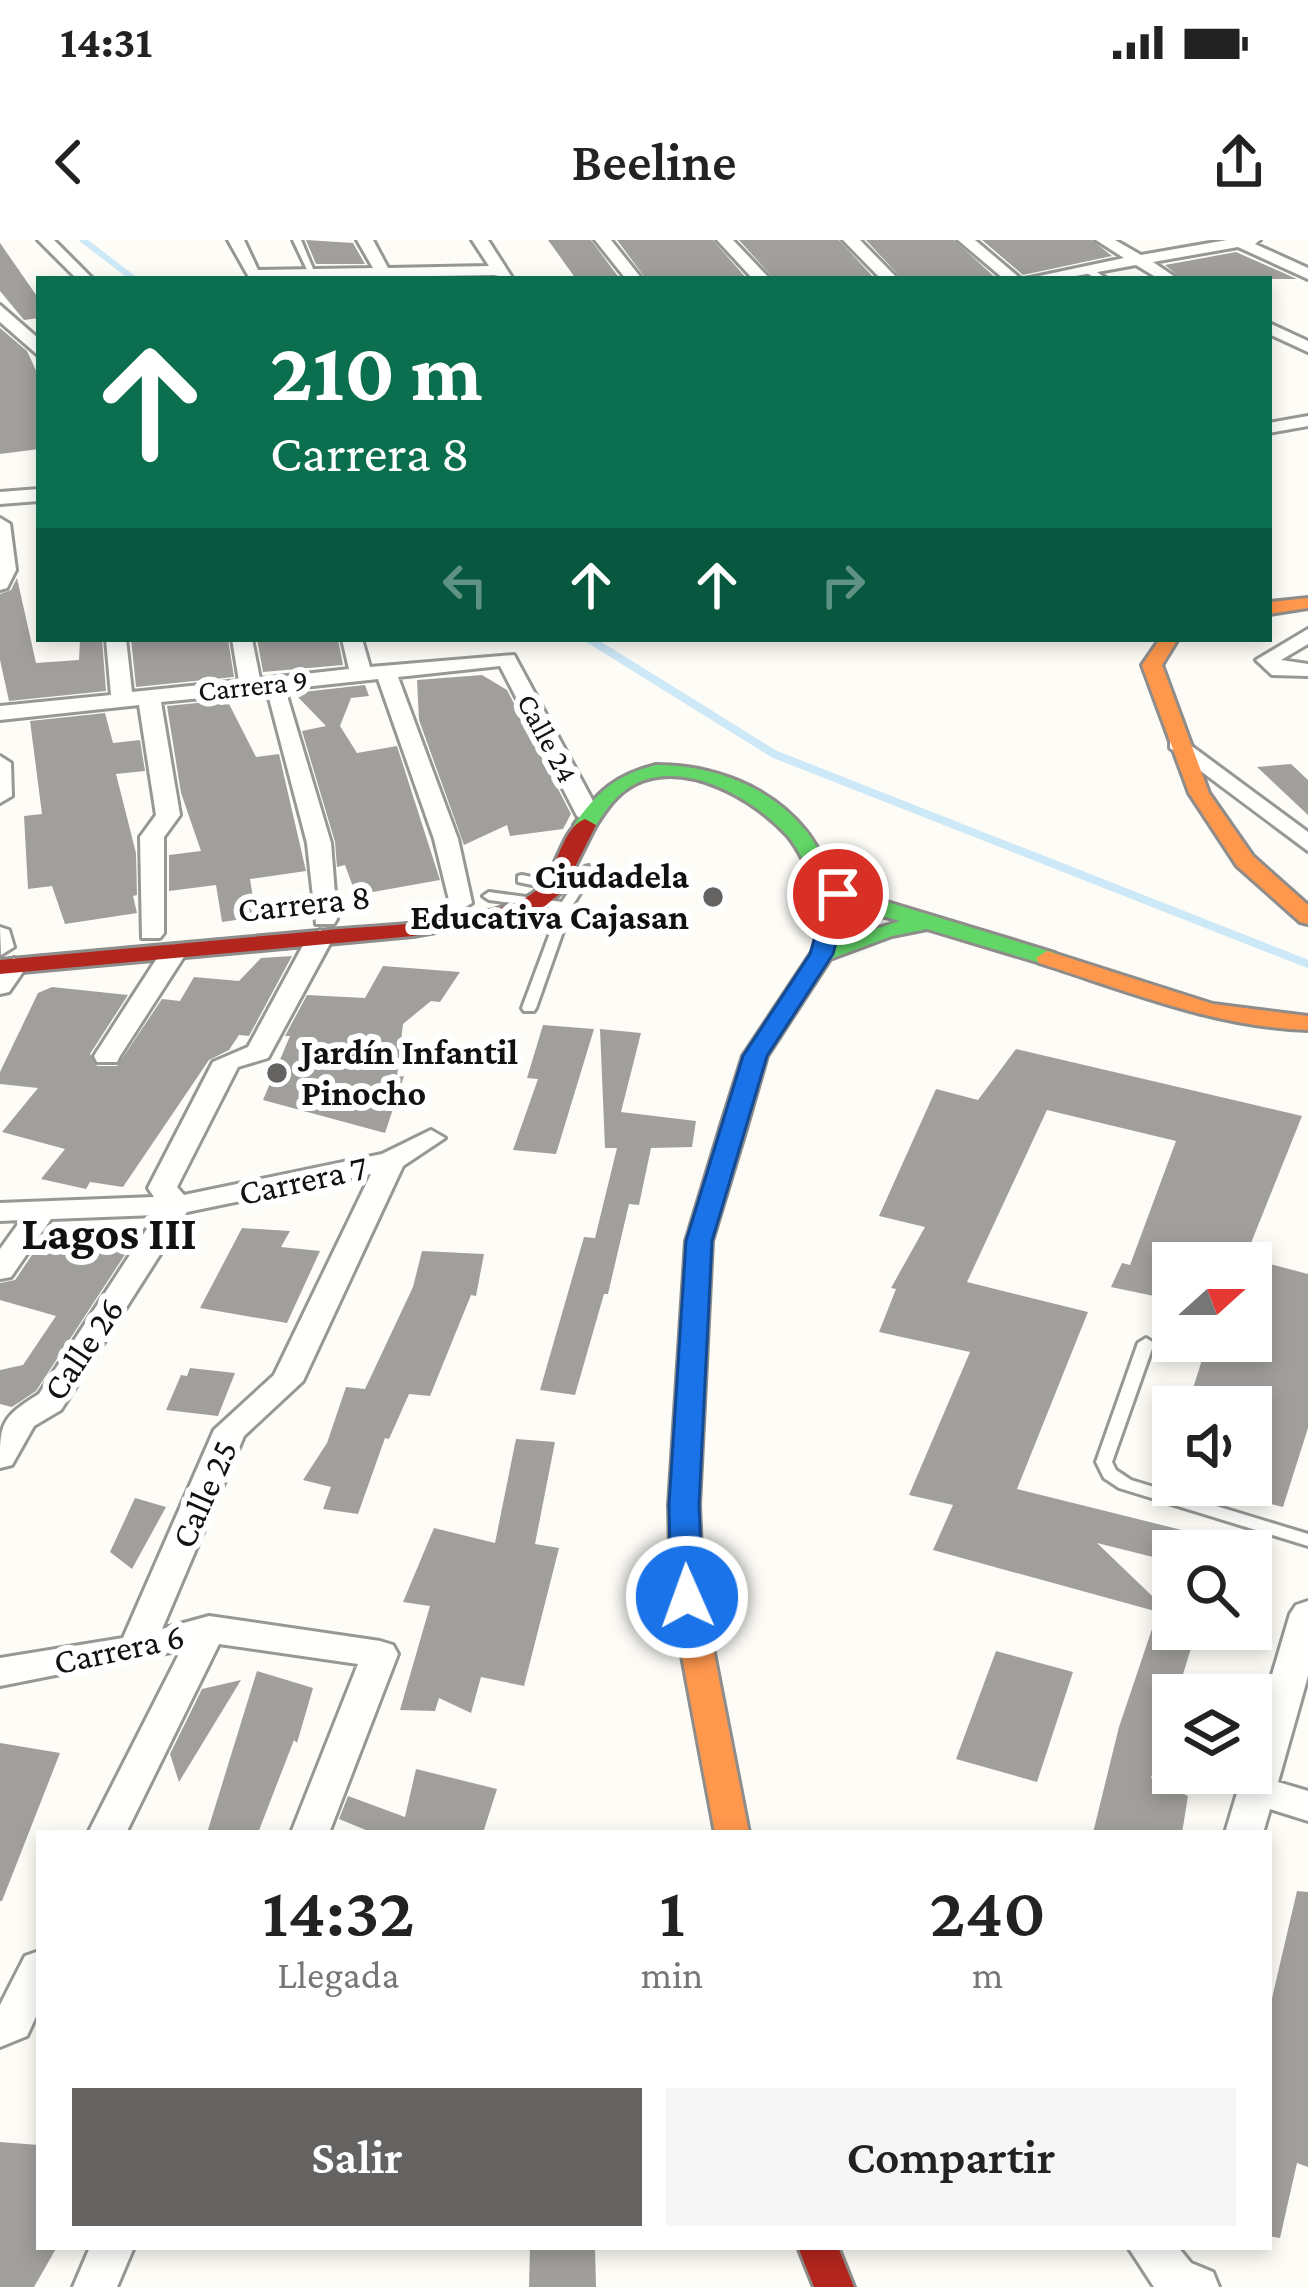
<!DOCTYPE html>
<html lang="es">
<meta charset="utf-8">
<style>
body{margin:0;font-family:"Crimson Pro",serif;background:#f6f6f6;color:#222;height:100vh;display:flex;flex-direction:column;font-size:45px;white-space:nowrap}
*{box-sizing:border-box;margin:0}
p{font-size:39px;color:#767676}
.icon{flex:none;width:66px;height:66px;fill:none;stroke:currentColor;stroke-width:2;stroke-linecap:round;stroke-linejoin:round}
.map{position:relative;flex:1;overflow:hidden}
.drawer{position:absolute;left:36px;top:1590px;width:1236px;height:420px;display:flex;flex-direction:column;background:#fff;border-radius:0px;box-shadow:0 6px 18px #0003}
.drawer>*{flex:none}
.banner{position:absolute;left:36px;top:36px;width:1236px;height:366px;border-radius:0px;box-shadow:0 6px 18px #0003;background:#0b6e4f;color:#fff;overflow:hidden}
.needle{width:78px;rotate:69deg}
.buttons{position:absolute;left:1152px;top:1002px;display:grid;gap:24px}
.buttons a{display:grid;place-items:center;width:120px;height:120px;border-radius:0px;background:#fff;box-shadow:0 6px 18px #0003;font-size:60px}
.pin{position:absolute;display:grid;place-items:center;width:102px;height:102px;color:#fff;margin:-51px;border:6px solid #fff;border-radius:50%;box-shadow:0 3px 12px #0007}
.me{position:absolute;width:132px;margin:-66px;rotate:358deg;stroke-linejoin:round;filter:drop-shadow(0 0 9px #0008)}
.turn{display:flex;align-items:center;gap:42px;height:252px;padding:0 36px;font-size:54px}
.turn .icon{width:156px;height:156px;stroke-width:2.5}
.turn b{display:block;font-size:84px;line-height:102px}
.lanes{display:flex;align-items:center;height:114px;padding:0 36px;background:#0003;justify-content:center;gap:60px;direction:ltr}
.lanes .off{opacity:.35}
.eta{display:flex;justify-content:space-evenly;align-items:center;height:204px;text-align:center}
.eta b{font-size:72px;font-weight:600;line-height:84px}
.primary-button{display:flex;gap:24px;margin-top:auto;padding:24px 36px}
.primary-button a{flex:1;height:138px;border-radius:0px;background:#646362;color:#fff;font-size:48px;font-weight:600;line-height:138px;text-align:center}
.primary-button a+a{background:#f6f6f6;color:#222}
.status{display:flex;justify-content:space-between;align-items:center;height:84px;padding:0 60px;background:#fff;direction:ltr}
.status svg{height:33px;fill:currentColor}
header{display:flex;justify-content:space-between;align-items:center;height:156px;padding:0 36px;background:#fff;font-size:54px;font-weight:600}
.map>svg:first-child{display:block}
</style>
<div class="status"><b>14:31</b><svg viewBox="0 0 49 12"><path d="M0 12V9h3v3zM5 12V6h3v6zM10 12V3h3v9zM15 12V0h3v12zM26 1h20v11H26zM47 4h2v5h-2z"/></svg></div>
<header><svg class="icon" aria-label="back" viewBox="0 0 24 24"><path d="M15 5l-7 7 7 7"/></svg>Beeline<svg class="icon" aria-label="share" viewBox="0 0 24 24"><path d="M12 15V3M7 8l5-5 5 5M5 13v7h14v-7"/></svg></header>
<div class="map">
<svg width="1308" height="2047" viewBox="0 0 1308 2047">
<rect width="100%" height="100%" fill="#fdfcf7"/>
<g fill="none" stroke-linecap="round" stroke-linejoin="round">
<path stroke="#cde8f7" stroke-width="6" d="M83 0 134 39"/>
<path stroke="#cde8f7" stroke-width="8" d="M589 399 774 514 1308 724"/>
</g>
<path fill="#a19f9c" d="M306 0 353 3 365 24H316Z
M548 0H591L620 39H576Z
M617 0H713L747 39H646Z
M739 0H839L875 39H774Z
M866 0H954L997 39H902Z
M982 0H1092L1112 16 1023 35Z
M0 3 39 59V78L24 80 0 51Z
M1236 12 1297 39H1182L1165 25Z
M0 88 27 111 39 137V209L0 214Z
M17 338 36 423 79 420 80 400 102 399 106 451 9 461 0 420V354L11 350Z
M131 399H228L234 437 136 447Z
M257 399H338L343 425 263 432Z
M482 435 507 450 571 574 563 589 510 596 507 585 464 605 419 480 417 440Z
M365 445 369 456 351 458 340 486 357 513 397 506 440 640 356 655 345 625 337 627 335 602 302 491 326 486 294 453Z
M227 460 256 517 279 514 306 631 250 639 256 677 222 682 216 645 169 651V615L201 611 181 553 167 466Z
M105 473 113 503 140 500 145 531 116 534 136 613 137 655 133 656 137 673 65 684 52 646 28 649 24 576 42 574 30 481Z
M1291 524 1308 540V575L1257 527Z
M292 716 249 796 239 795 229 810 209 820 123 947 90 942 86 949 41 939 65 909 2 892 38 848 0 844V832L38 753 52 747 128 755 90 814 97 826H117L162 759 180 761 194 737 239 741 261 718Z
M383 726 460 732 440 762 431 761 403 784 397 837 404 836 385 893 263 860 290 796H285L307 755 365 758Z
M543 785 594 789 556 914 513 910 538 839 527 838Z
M600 789 641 793 621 872 696 881 692 907 651 908 639 965 629 964 608 1054H604L575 1155 540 1150 584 997 595 998 617 908H605Z
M1016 809 1302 876 1243 1023H1173V1060L1111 1047 1122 1023 1130 1025 1176 901 1047 870 967 1042 1088 1072 1017 1249 1226 1301 1225 1311H1173V1322L1097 1303 1173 1376 933 1310 953 1265 909 1255 970 1112 879 1092 896 1049 891 1048 925 987 879 976 936 849 978 860Z
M242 988 290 991 281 1007 320 1011 287 1083 200 1068Z
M42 1000 128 1010 36 1151 12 1167 0 1164V1130L23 1125 56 1076 0 1060V1043L15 1040Z
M422 1011 484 1014 476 1056 471 1055 430 1156 409 1154 389 1199 385 1198 358 1274 323 1269 331 1247 303 1240 327 1203 346 1147 365 1149 413 1047Z
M1251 1019 1308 1034V1188L1283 1267 1247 1258 1271 1167H1187L1208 1101H1251Z
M190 1128 235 1133 218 1176 166 1170 181 1135 187 1136Z
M516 1199 555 1202 535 1304 559 1308 524 1446 481 1437 471 1473 439 1458 435 1471 400 1470 430 1366 403 1362 434 1288 495 1303Z
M135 1258 166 1267 132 1329 110 1312Z
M1152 1389H1197L1151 1538 1188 1556 1182 1593H1093L1119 1487Z
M996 1411 1073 1432 1037 1542 956 1519Z
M257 1431 313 1448 297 1503 294 1500 258 1593H207Z
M241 1440 179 1542 170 1514 202 1449Z
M0 1503 60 1513 2 1661H0Z
M416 1529 497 1549 483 1593H373L339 1579 348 1556 405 1577Z
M1297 1651 1308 1652V1927L1297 1923 1280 1998 1269 1996V1771Z
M0 1902 39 1905V2007H57L34 2047H0Z
M530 2007H595L596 2047H529Z"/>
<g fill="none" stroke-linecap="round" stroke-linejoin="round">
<defs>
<path id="lane" d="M293 0H301L316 36 309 34Z
M1085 28H1091L1107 39H1097L1085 32Z
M589 626 595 630 572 666 536 768 534 771H524L522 768 559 669 489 660 483 656 489 652 562 662 585 627Z
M522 635 560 643 562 646 556 650 518 642V636Z
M1146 1098 1154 1103 1112 1222 1116 1230 1131 1240 1308 1294V1306L1119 1248 1104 1238 1096 1222 1138 1103Z"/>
<path id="street" d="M38 0H54L93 39H77Z
M228 0H244L258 30 373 28 357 0H373L388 28 489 26 472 0H488L513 39 494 35 250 39Z
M595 0H611L642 39H626Z
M717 0H733L770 39H753Z
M843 0H860L898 39H881Z
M958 0H975L1021 39H1004Z
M1096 0H1115L1141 15 1227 0H1260L1255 4 1308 28V39L1238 7 1153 22 1178 39H1159L1136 25 1059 39H1025L1124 18Z
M0 65 39 99V116L0 82Z
M1269 83 1308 101V112L1269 94Z
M1308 176V186L1269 193V183Z
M39 249V261L0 264V252Z
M0 278 10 284 16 330 7 348 0 350Z
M1308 389V404L1281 420 1308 424V436L1272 435 1256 420Z
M106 399H126L132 452 239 441 232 399H252L260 439 349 429 342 399H362L370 427 514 415 601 576 589 583 577 576 500 426 398 437 458 599 472 663 460 670 451 668 434 599 378 439 285 449 331 603 337 679 334 684H316L307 603 269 458 252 453 161 462 180 575 164 597V693L160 698H142L140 597 156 575 139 465 0 480V466L111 455Z
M1178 496 1308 592V611L1170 508V498Z
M0 516 11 523 12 556 0 563Z
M0 687 9 690 14 707 1 715Z
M320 690 333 698 268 818 238 827 177 947 184 955 382 914 431 890 445 898 403 926 303 1141 244 1196 162 1389 209 1376 380 1401 393 1405 398 1414 329 1593H291L358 1424 219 1404 126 1593H88L181 1410 0 1446V1418L123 1398 214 1190 274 1135 371 934 187 972 61 1170 34 1186 12 1225 0 1228C0 1184 0 1178 39 1154L156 975 51 979 11 1037 0 1039V1009L21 980 0 981V963L154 957 148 948 213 822 248 807 307 698Z
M174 704 187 712 120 816 117 822H97L94 816 161 712Z
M14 718 27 726 9 752 0 754V728Z
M1308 1361V1436L1278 1542 1308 1551V1581L1270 1569 1263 1593H1225L1243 1533H1251V1506L1290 1374 1296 1365Z
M39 1711V1770L27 1796 0 1807V1765L25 1716Z
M90 2007H134L117 2047H73Z
M1128 2007H1178L1191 2023 1213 2032 1219 2047H1154Z"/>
<path id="fast" d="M656 525C712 525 770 546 806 591 822 611 829 637 851 651L1055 713 1058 718 1047 725 927 689 892 696 830 719 767 816 746 889 733 897 724 894 720 889 743 816 814 709 900 681C878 674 848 671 829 657 809 641 804 614 787 595 754 559 687 520 637 543 616 553 605 571 593 590H577L574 585C598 551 616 535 656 525Z"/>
<path id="slow" d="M1308 358V368L1269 374V362Z
M1160 399H1178L1162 425 1209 553 1253 616 1308 665V684L1300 682 1237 626 1189 553 1142 425Z
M1047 711 1213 764 1308 776V790C1214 787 1128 751 1039 723L1036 718Z
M733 881 746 889 712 1001 699 1265 703 1357 749 1593H715L671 1357 669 1265 686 1001 720 889Z"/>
<path id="jam" d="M585 579 596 585 563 651 545 666 510 679 413 696 0 734V720C110 710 219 700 329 690 387 685 476 684 527 657 558 641 559 588 585 579Z
M798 2007H838L854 2047H814Z"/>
</defs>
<use href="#lane" stroke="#979795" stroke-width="6"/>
<use href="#street" stroke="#979795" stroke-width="6"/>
<use href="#fast" stroke="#8e8d8b" stroke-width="6"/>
<use href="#slow" stroke="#8e8d8b" stroke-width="6"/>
<use href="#jam" stroke="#8e8d8b" stroke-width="6"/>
<use href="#lane" fill="#fffffe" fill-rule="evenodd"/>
<use href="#street" fill="#fffffe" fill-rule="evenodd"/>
<use href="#fast" fill="#63d668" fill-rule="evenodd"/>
<use href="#slow" fill="#ff974d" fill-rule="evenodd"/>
<use href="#jam" fill="#b3261e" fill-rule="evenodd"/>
</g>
<path fill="#1a73e8" stroke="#114b97" stroke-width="3" d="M838 648 849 654 833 714 767 816 712 1001 699 1265 703 1357 699 1365H676L671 1357 669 1265 686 1001 743 816 810 714 827 654Z"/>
<g fill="#646362" stroke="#fff" stroke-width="4.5">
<circle cx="713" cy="657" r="12"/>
<circle cx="277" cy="833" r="12"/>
</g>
<g text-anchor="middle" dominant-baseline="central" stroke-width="12" stroke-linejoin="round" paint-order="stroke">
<g font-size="30" fill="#111" stroke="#fff">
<text transform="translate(253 445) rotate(-6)">Carrera 9</text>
<text transform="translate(548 498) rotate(62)">Calle 24</text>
</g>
<g font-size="36" font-weight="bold" fill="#111" stroke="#fff" text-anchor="end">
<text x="689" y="636">Ciudadela<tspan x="689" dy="41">Educativa Cajasan</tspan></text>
<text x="301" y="812" text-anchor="start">Jardín Infantil<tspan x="301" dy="41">Pinocho</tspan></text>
</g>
<g font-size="36" fill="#111" stroke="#fff">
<text transform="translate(304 663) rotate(-6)">Carrera 8</text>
<text transform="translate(303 940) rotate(-12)">Carrera 7</text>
<text transform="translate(83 1109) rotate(-56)">Calle 26</text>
<text transform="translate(204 1254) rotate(-66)">Calle 25</text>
<text transform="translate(119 1409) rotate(-12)">Carrera 6</text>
</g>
<g font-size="48" font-weight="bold" fill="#111" stroke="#fff">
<text x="109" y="992">Lagos III</text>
</g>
</g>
</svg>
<div class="buttons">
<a><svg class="needle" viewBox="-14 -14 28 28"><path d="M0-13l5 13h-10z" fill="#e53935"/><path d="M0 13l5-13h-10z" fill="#767676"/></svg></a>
<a><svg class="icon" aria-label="sound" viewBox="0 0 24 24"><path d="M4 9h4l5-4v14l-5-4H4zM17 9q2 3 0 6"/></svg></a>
<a><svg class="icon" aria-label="search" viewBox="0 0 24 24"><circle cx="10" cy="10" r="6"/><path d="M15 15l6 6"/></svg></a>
<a><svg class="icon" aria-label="layers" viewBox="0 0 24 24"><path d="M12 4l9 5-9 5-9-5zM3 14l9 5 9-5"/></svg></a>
</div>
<div class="pin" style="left:838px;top:654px;background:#d93025"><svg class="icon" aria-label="arrive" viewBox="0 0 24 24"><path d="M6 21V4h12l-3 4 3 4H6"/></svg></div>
<svg class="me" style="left:687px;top:1357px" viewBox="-20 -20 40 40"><circle r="17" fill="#1a73e8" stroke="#fff" stroke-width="3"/><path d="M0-11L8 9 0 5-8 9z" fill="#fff"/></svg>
<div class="banner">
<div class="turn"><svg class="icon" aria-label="ahead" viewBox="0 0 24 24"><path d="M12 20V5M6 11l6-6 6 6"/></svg><div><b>210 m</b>Carrera 8</div></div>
<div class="lanes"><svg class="icon off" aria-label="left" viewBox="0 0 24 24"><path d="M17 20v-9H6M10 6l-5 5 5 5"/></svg><svg class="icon" aria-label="ahead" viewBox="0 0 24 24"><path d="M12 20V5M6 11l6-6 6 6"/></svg><svg class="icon" aria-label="ahead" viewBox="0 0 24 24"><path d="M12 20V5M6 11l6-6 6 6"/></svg><svg class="icon off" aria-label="right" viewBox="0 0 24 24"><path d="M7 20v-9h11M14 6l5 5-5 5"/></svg></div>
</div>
<section class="drawer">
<div class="eta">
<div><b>14:32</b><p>Llegada</p></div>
<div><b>1</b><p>min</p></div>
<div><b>240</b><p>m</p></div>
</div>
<div class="primary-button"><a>Salir</a><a>Compartir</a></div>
</section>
</div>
